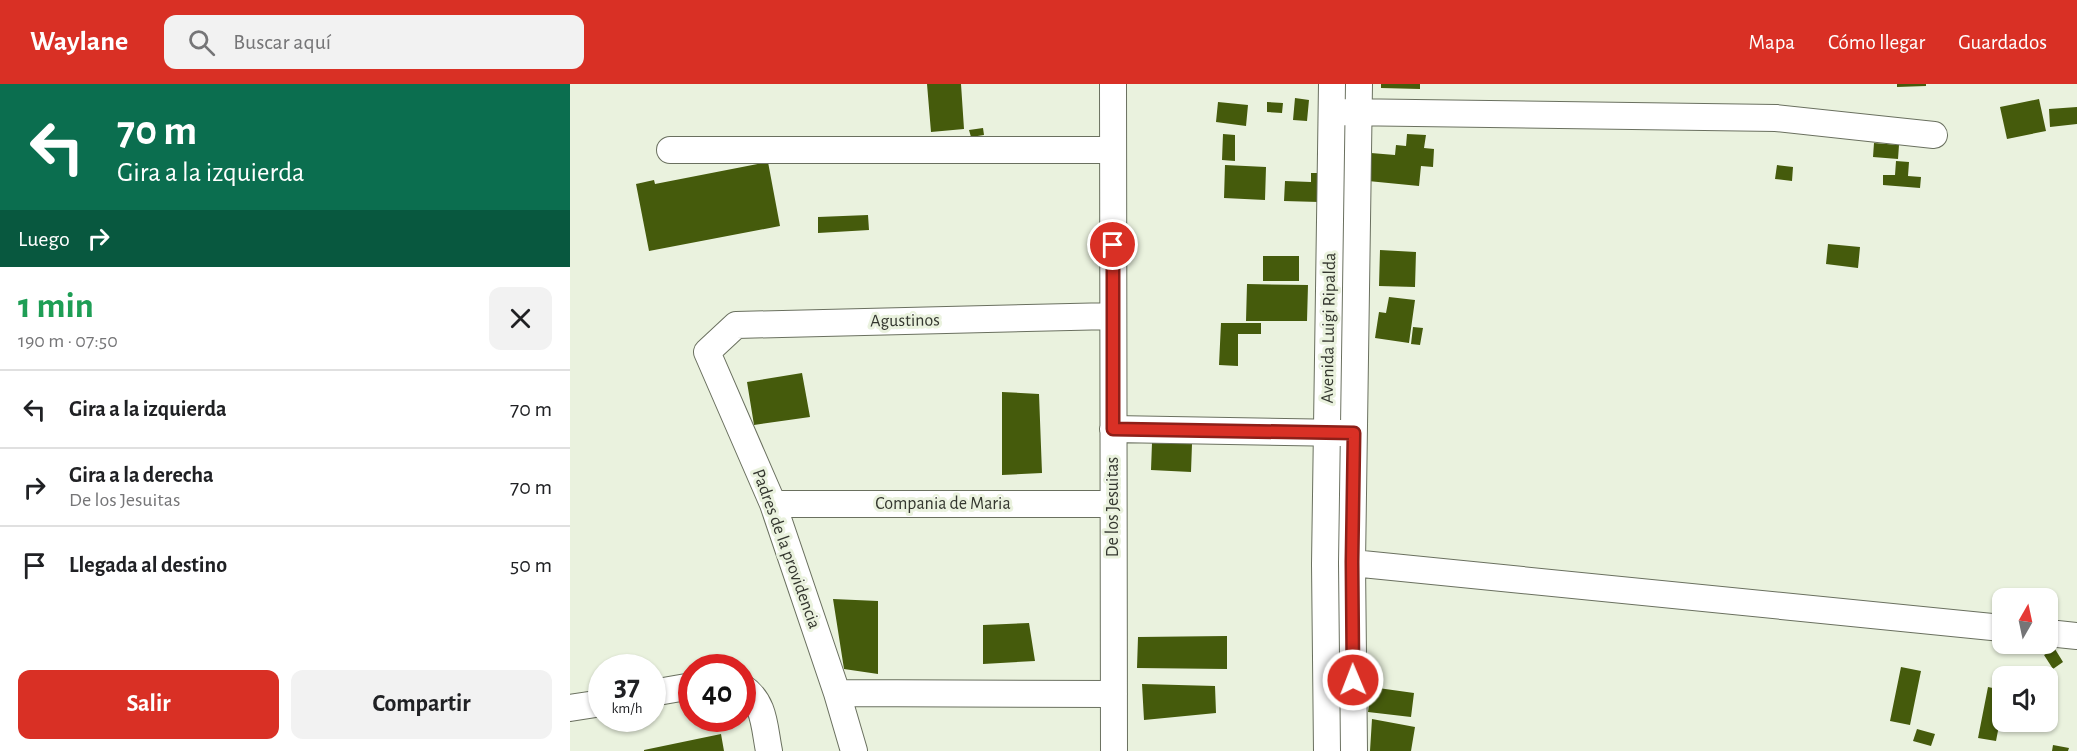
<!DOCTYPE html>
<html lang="es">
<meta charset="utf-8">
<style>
body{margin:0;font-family:"Alegreya Sans",sans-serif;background:#f2f2f2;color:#202124;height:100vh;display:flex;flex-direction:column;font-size:22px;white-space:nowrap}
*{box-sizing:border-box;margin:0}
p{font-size:20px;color:#757577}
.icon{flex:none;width:33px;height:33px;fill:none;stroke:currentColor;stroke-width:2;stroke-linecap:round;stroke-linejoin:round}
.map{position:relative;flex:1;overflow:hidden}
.drawer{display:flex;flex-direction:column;background:#fff;width:570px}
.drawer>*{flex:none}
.banner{background:#0b6e4f;color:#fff;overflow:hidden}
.needle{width:39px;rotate:9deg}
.buttons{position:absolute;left:1422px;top:504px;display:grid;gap:12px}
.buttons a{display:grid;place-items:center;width:66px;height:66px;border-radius:12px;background:#fff;box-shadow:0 2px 4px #0004;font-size:30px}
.speed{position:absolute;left:18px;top:570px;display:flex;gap:12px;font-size:30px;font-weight:700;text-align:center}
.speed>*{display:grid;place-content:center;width:78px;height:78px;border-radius:50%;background:#fff;box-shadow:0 2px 4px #0004;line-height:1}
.speed small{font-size:15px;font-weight:400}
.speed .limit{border:9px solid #d22;background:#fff;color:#111}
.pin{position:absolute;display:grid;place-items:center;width:51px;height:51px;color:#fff;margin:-26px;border:3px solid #fff;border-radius:50%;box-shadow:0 2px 6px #0007}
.me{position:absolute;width:66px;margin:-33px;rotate:359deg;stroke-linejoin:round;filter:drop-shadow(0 0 4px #0008)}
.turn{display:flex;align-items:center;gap:21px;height:126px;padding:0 18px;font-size:27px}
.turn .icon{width:78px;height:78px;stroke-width:2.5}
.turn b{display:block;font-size:42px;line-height:51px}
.then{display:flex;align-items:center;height:57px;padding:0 18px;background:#0003;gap:12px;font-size:22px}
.round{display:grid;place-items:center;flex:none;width:63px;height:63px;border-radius:12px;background:#f2f2f2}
.head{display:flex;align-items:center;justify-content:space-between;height:102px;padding:0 18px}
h1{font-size:36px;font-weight:700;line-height:45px;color:#1e9e55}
.primary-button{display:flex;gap:12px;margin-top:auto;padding:12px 18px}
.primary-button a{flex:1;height:69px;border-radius:12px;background:#d93025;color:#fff;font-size:24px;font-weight:700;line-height:69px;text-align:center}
.primary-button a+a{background:#f2f2f2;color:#202124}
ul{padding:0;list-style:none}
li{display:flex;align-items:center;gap:18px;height:78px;padding:0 18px;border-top:2px solid #e0e0e0}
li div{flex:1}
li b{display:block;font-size:22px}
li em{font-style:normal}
header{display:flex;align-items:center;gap:36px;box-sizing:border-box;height:84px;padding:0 30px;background:#d93025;color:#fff}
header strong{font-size:28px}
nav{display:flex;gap:33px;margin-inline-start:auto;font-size:21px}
.search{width:420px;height:54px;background:#f2f2f2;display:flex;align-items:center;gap:15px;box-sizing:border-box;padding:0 21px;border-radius:12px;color:#757577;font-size:22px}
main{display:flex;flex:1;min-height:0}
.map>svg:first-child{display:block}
</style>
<header>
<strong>Waylane</strong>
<div class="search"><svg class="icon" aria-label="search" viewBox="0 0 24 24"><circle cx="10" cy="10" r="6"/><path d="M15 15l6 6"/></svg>Buscar aquí</div>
<nav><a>Mapa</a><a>Cómo llegar</a><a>Guardados</a></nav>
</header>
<main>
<section class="drawer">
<div class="banner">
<div class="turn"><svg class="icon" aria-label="left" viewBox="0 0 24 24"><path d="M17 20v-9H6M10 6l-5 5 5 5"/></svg><div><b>70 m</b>Gira a la izquierda</div></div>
<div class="then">Luego<svg class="icon" aria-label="right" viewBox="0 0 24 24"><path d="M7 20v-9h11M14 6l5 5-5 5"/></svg></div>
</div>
<div class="head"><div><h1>1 min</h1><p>190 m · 07:50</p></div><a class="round"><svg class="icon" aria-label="close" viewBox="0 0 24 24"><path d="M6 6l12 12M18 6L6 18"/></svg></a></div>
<ul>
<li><svg class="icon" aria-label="left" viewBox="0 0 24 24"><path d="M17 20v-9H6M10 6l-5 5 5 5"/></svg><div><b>Gira a la izquierda</b></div><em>70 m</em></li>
<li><svg class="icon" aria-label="right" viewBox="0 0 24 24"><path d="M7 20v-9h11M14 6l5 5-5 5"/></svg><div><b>Gira a la derecha</b><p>De los Jesuitas</p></div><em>70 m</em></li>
<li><svg class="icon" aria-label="arrive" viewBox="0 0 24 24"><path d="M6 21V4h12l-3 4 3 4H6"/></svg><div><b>Llegada al destino</b></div><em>50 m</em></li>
</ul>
<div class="primary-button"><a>Salir</a><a>Compartir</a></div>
</section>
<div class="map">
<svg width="1507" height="667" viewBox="0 0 1507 667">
<rect width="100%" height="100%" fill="#eaf2de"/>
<path fill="#455b0c" d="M357 0H391L394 45 361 48Z
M811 0H850V5L811 4Z
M1327 0H1356V2L1327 3Z
M725 14 739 16 737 37 723 36Z
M1469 15 1476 47 1437 55 1430 23Z
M648 18 678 21 676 42 646 38Z
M697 18 713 19 712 29 697 28Z
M1507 23V40L1480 43 1479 25Z
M413 44 414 51 401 53 399 46Z
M653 50 665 51V77L652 76Z
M837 50 856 51 854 64 864 65 863 83 851 82 849 102 798 97 801 69 825 71 826 61 836 62Z
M1304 59 1329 61 1328 75 1303 73Z
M1326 77 1339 78 1338 92 1351 93 1350 104 1313 101V91H1325Z
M198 78 210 142 79 167 66 100 84 96 85 100Z
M655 81 696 83 695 116 654 114Z
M1207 81 1223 83 1222 97 1205 95Z
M741 89H749V118L714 117 715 97 741 98Z
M298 131 299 146 248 149V133Z
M1258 160 1290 163 1288 184 1256 180Z
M810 166 846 168 845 203 809 202Z
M693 172H729V197H693Z
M677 200 738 201 737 237H676Z
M819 213 845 216 839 259 805 254 809 228 816 229Z
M651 239H691V250H668V282L649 281Z
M843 243 853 244 850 261 841 260Z
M232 289 240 333 184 341 177 298Z
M432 308 469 310 472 389 432 391Z
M582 359 622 360 621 388 581 386Z
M263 515 308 517V590L274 585Z
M459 539 465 577 413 580V541Z
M657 552V585L567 584 568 553Z
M1485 565 1493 578 1483 585 1474 571Z
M1331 583 1351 587 1340 641 1320 637Z
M572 600 645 602 646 629 574 636Z
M801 603 844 609 841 633 798 628Z
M1418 603 1432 606V626L1426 657 1408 654Z
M802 635 845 643 841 667H800Z
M1347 645 1365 650 1361 662 1343 657Z
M151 650 154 667H74V666Z
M1483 661 1499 664 1498 667H1482Z"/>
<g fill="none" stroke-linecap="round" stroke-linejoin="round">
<defs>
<path id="minor" d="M543 0 544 667
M772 28 1206 34 1364 51
M100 66H543
M543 345 774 349
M203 420H543
M782 479 1432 544
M1478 549 1507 552
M172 603C195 618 194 642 199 667
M82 609 122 602
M267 609 544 610
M0 624 32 619
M284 667 267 609 203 420 137 268 166 241 543 232
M757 667 755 480 762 0
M784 667 782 479 789 0"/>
</defs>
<use href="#minor" stroke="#6a705f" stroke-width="28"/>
<use href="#minor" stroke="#fff" stroke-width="26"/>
</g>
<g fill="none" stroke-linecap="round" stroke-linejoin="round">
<defs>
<path id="route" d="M543 161V345L784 349 782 478 783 596"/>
</defs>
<use href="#route" stroke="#8d1f18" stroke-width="15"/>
<use href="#route" stroke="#d93025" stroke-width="10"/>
</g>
<g text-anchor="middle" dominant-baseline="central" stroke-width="6" stroke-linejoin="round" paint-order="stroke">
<g font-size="18" fill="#34372f" stroke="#eaf2de">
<text transform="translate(335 237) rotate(-1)">Agustinos</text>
<text transform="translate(759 244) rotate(-89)">Avenida Luigi Ripalda</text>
<text x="373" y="420">Compania de Maria</text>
<text transform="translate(543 423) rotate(-90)">De los Jesuitas</text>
<text transform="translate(216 465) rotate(70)">Padres de la providencia</text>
</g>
</g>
</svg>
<div class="buttons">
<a><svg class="needle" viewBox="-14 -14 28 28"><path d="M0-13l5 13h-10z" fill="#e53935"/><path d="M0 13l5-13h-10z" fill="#757577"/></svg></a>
<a><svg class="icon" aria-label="sound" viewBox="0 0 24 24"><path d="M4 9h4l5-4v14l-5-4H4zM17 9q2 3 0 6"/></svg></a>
</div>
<div class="speed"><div>37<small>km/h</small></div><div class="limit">40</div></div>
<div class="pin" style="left:543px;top:161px;background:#d93025"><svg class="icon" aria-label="arrive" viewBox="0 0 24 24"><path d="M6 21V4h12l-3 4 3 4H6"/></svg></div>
<svg class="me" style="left:783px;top:596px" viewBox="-20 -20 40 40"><circle r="17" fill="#d93025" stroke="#fff" stroke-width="3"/><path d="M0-11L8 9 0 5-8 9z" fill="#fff"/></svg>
</div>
</main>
